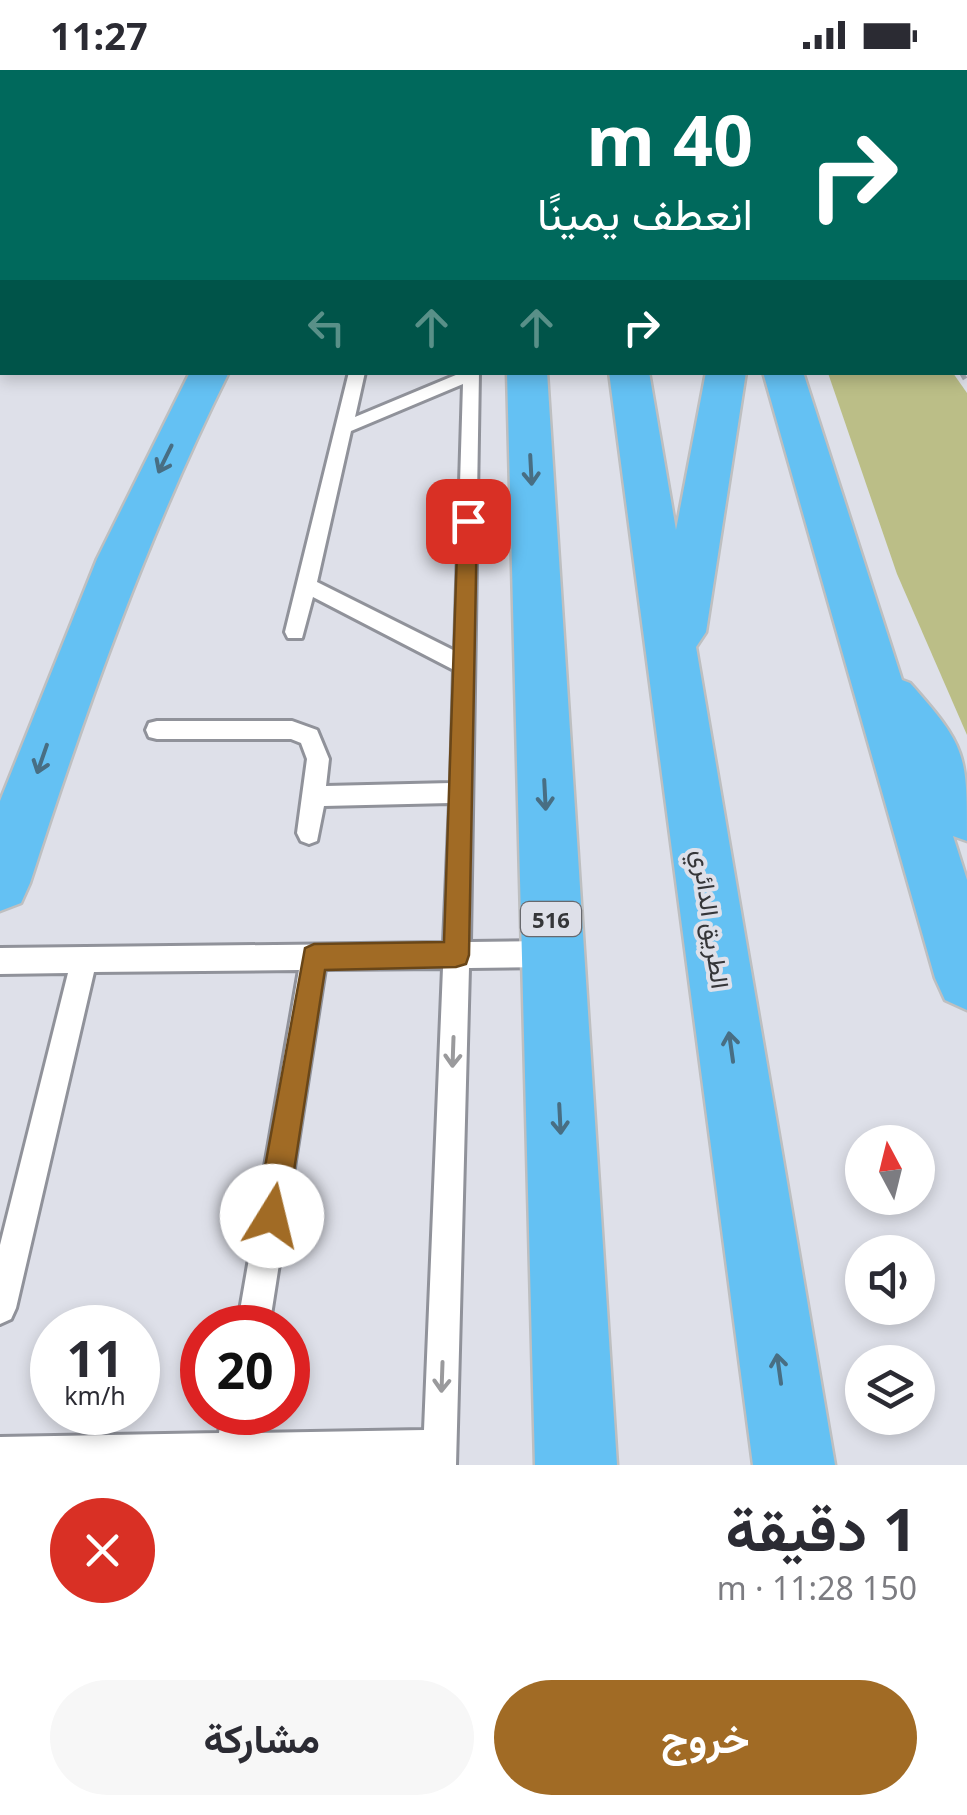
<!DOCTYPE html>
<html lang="ar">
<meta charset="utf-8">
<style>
body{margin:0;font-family:"Noto Sans",Vazirmatn,sans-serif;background:#f7f7f7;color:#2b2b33;direction:rtl;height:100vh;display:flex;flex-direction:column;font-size:38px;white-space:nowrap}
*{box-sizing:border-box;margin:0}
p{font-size:32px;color:#7c7c81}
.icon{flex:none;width:55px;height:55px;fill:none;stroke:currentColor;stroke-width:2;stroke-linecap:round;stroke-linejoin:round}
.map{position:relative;height:1395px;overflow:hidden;direction:ltr}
.drawer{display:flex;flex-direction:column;background:#fff;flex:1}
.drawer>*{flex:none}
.banner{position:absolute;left:0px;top:0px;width:968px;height:305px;box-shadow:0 5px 15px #0003;direction:rtl;background:#00695c;color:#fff;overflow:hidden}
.needle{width:65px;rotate:353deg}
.fabs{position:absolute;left:845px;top:1055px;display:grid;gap:20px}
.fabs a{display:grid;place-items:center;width:90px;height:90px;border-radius:50%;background:#fff;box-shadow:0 5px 15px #0003;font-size:50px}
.speed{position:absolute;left:30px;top:1235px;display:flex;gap:20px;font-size:50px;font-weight:700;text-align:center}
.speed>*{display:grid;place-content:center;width:130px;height:130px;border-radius:50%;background:#fff;box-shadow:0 5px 15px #0003;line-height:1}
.speed small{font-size:25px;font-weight:400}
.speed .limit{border:15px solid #d22;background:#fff;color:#111}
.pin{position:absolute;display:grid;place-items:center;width:85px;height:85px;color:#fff;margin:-42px;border-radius:20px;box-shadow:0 5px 15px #0006}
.me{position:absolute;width:110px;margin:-55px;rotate:9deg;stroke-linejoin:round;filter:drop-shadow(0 0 8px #0008)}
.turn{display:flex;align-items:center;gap:35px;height:210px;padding:0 50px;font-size:45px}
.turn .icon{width:130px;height:130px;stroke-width:2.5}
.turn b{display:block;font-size:70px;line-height:85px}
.lanes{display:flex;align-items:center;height:95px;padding:0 50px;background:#0003;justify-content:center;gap:50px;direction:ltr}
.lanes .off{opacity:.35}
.round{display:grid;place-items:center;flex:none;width:105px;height:105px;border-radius:52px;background:#f7f7f7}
.head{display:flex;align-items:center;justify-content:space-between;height:170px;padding:0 50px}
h1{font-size:60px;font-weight:700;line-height:75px}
.action{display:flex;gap:20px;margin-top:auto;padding:20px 50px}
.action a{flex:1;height:115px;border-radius:60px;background:#a16b25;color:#fff;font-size:40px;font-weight:700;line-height:115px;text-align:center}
.action a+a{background:#f7f7f7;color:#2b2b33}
.status{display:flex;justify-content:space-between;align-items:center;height:70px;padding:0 50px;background:#fff;direction:ltr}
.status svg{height:28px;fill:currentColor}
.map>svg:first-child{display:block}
</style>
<div class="status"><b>11:27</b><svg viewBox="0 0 49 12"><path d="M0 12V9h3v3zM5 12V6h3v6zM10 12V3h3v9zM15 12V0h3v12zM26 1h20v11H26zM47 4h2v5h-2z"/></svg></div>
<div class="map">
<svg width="967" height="1395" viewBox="0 0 967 1395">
<rect width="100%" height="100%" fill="#dee0e9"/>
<path fill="#bbbe87" d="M828 303H953L967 323V665L897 504Z"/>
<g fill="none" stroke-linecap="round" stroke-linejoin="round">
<defs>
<path id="lane" d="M465 0H477V2H466Z
M349 302H365L355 347 463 302H479L470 872 549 871 558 875 562 884 558 893 549 897 469 898 456 1395H0V1367L219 1363 222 1342H255L252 1363 424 1360 443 898 325 899 269 1258H237L299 900 94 902 16 1238 11 1249 0 1254V1175L68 903 0 904V878L444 873 450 733 324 736 317 771 309 774 301 771 297 763 307 689 301 673 291 669H157L149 667 146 660 149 653 157 651H292L317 660 329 689 326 716 451 713 454 600 313 527 302 568H288L285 562ZM463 314 455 581 317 512 351 361Z"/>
<path id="secondary" d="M923 0H951L953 2H925Z
M965 34 967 35V55L965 54Z
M965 101 967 102V124L965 123Z"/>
<path id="highway" d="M323 0H351V2H324Z
M500 0H528V2H501Z
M568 0H596L597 2H570Z
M692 0H720V2H693Z
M190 302H229C147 467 86 638 30 813L21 833 0 841V731L97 489Z
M507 302H547L617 1395H535Z
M609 302H649L676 460 706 302H746L706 562 696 577 835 1395H753Z
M763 302H803L902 610 910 613C967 677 967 684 967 771L953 766 967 810V940L945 930 935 908Z"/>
</defs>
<use href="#lane" stroke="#90929a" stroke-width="6"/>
<use href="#secondary" stroke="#90929a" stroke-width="5"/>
<use href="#highway" stroke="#bebfc0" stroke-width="5"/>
<path stroke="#a6a8af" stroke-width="4" stroke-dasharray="6 2.5" stroke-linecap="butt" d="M965 188 967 192"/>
<path stroke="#a6a8af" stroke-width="5" stroke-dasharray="8 4" stroke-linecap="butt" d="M961 302 967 312"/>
<use href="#lane" fill="#fff" fill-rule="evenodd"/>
<use href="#secondary" fill="#fff" fill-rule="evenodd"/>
<use href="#highway" fill="#64c1f3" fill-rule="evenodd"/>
</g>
<defs><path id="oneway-shaft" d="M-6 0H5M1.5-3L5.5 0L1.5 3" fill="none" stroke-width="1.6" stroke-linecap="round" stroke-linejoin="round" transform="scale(2.5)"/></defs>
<g stroke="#486e83">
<use href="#oneway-shaft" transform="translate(165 389) rotate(116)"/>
<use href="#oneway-shaft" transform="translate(531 400) rotate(87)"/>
<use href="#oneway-shaft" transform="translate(42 689) rotate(109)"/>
<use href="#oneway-shaft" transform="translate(545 725) rotate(87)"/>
<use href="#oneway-shaft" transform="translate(731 977) rotate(-98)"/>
<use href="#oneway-shaft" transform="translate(560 1049) rotate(87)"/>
<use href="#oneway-shaft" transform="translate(779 1299) rotate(-98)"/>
</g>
<g stroke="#9a9a9c">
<use href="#oneway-shaft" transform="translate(453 982) rotate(92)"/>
<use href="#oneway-shaft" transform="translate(442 1307) rotate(92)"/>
</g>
<path fill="#a16b25" stroke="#694618" stroke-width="2.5" d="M468 444 477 451 469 885 466 894 456 897 325 900 287 1146 282 1157 272 1161 261 1157 256 1146 305 878 314 874 444 872 458 451Z"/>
<g text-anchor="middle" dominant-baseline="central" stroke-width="8" stroke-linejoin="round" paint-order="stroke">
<rect fill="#dee0e9" stroke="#68696e" stroke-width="2.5" x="521" y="832" width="60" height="34" rx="8"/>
<g font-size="22" font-weight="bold" fill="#353639">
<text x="551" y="849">516</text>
</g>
<g font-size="25" fill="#353639" stroke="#dee0e9">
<text transform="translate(712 849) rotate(82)">الطريق الدائري</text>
</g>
</g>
</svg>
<div class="fabs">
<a><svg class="needle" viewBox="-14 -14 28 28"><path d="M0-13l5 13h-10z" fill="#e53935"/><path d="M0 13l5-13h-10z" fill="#7c7c81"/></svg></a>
<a><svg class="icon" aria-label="sound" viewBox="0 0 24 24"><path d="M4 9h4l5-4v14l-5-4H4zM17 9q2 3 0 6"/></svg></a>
<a><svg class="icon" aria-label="layers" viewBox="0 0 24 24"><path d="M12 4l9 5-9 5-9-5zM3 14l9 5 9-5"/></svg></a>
</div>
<div class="speed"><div>11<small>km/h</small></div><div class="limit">20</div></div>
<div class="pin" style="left:468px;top:451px;background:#d93025"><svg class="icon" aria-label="arrive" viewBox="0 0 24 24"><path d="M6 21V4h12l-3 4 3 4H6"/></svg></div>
<svg class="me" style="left:272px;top:1146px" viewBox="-20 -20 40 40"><circle r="19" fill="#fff"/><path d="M0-13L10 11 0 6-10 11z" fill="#a16b25"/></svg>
<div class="banner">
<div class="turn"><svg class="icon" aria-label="right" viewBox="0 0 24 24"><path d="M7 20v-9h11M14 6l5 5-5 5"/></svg><div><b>40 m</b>انعطف يمينًا</div></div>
<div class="lanes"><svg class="icon off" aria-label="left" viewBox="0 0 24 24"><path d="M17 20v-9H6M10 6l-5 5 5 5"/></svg><svg class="icon off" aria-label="ahead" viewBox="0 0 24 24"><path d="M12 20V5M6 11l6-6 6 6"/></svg><svg class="icon off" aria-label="ahead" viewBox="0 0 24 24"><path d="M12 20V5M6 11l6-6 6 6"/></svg><svg class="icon" aria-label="right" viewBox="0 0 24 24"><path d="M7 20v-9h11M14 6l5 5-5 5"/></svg></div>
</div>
</div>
<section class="drawer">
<div class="head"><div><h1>1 دقيقة</h1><p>150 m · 11:28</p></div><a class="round" style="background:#d93025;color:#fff"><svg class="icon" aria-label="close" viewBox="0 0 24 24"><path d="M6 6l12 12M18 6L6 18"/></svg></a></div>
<div class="action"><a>خروج</a><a>مشاركة</a></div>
</section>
